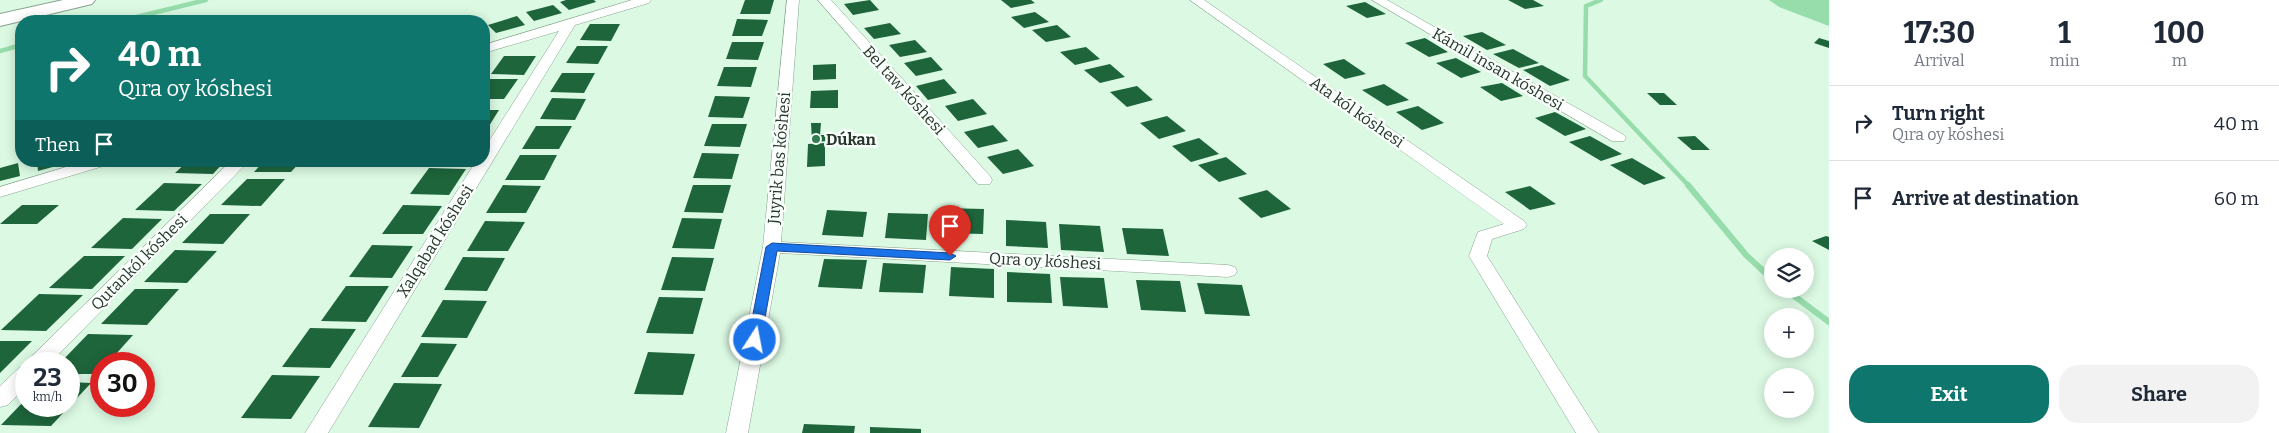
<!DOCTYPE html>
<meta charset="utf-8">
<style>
body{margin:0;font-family:Bitter,serif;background:#f2f2f3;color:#1f2937;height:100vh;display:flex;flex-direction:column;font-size:19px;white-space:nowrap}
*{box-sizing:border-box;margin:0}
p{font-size:16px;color:#747a83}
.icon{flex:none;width:28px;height:28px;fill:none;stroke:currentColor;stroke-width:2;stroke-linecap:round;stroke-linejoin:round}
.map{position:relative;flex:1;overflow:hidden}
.details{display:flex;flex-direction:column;background:#fff;width:450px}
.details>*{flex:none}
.hud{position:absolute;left:15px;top:15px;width:475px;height:152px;border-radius:20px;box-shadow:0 2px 12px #0003;background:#0f766e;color:#fff;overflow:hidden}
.buttons{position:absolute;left:1764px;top:248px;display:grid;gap:10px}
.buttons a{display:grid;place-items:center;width:50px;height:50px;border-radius:50%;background:#fff;box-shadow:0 2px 12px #0003;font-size:25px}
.speed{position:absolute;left:15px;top:352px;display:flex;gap:10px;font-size:25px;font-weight:700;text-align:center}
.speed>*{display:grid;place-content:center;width:65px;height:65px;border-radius:50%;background:#fff;box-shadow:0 2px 12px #0003;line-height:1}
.speed small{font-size:12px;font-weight:400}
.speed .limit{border:8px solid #d22;background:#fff;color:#111}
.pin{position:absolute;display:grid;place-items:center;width:42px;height:42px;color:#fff;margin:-51px -21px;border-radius:50% 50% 50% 0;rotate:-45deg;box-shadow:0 0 5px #0007}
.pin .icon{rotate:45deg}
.me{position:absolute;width:55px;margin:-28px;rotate:11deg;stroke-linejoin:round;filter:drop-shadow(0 0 4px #0008)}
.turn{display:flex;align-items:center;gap:18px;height:105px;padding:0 20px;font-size:22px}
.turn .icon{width:65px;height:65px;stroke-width:2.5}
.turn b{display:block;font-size:35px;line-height:42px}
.then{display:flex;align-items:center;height:48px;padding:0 20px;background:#0003;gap:10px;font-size:19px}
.eta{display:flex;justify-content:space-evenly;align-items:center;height:85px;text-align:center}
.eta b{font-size:30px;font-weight:700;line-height:35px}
.cta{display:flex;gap:10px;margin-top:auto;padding:10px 20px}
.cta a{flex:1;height:58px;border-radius:20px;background:#0f766e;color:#fff;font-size:20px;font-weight:700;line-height:58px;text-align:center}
.cta a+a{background:#f2f2f3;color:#1f2937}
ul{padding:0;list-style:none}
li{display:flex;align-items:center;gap:15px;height:75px;padding:0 20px;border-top:1px solid #e0e1e3}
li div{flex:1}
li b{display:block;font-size:19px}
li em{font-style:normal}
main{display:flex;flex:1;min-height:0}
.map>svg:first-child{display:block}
</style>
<main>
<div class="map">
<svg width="1829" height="433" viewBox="0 0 1829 433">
<rect width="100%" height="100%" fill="#dbf9e3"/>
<path fill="#97ddac" d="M1769 0H1829V26L1779 7Z"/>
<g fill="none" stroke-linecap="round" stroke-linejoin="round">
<path stroke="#97ddac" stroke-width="4.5" d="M1601 0 1586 6 1585 76 1689 186
M120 21 206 0
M0 51 21 45"/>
<path stroke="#97ddac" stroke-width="6" d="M1688 185 1746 255 1772 279
M1785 289 1829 322"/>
</g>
<path fill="#1e653b" d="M566 0H594L596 2 569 10 560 2Z
M745 0H774L770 14H740Z
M870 0 879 10 853 15 844 4Z
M1001 0H1031L1035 3 1011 8Z
M1508 0H1533L1544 6 1525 9Z
M1365 2 1386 14 1367 18 1346 6Z
M553 5 562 13 534 21 526 12Z
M1035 12 1049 22 1024 28 1011 17Z
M517 16 525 25 496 33 488 25Z
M737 19 768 20 762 36H732Z
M890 23 901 34 874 39 864 28Z
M590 24H620L611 41 580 40Z
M1057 25 1071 37 1046 42 1032 30Z
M1482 32 1506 45 1487 50 1463 36Z
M1425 38 1448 52 1429 57 1405 43Z
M1819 38 1829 41V48L1814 43Z
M915 40 927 52 900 57 889 45Z
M732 42H764L758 60 726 59Z
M577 46H608L598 64 566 63Z
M1086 47 1100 59 1075 65 1060 52Z
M1513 49 1539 63 1519 68 1493 54Z
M504 56H536L524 75 491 74Z
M931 57 943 70 916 76 904 63Z
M1456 58 1481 72 1461 78 1436 63Z
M1344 59 1366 74 1345 79 1323 64Z
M836 64V79L813 80V65Z
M1110 64 1125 77 1100 83 1084 70Z
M1542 65 1570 80 1550 86 1523 70Z
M724 67H757L751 87 717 86Z
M562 73H595L584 93 550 92Z
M485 79H518L504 99H484Z
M944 79 957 93 928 100 916 86Z
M1502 83 1523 96 1501 101 1480 87Z
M1384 84 1409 100 1387 106 1362 90Z
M1137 86 1153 100 1127 107 1110 92Z
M838 90V108H810L811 91Z
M1647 93H1664L1677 105H1660Z
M715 96 750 97 743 118 708 117Z
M552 98 586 99 575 120 540 119Z
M973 99 987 114 958 121 945 106Z
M1418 106 1444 123 1422 130 1396 112Z
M484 110H499L484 134Z
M1555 112 1586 129 1565 136 1535 118Z
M1167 116 1186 131 1159 139 1140 123Z
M811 123H821L820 135H830L829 141 812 142Z
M712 124H747L740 147 704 146Z
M993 125 1008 141 978 148 964 132Z
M536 126H572L559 149H522Z
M1590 136 1622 154 1601 161 1569 142Z
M1695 136 1710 150H1692L1677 137Z
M1199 138 1219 154 1191 162 1172 146Z
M825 143V166L807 167 808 144Z
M1018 149 1034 166 1003 174 987 157Z
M702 153 739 154 732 179 693 178Z
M520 155H557L544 180H505Z
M1226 157 1247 174 1219 182 1198 165Z
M1632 158 1666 178 1644 185 1610 165Z
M37 161H71V162L38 171Z
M188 161H225L213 174 175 173Z
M264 161H301L291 172H254Z
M18 163 20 176 0 181V168Z
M429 168 466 169 449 195 410 194Z
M247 179H285L261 206 221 205Z
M164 183 202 184 174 211 135 210Z
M503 185 541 186 526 213H486Z
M693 185H731L723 213 684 212Z
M1530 186 1556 204 1530 210 1505 192Z
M1267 190 1291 209 1261 218 1238 198Z
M22 205H59L37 224H0Z
M403 205 442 206 423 234H382Z
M944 208 984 209 983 234 942 233Z
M827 210 867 212 863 237 822 235Z
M888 213 928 214 926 240 885 238Z
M210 214H250L223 244 182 243Z
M123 218 162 219 132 249 91 248Z
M682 218 722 219 714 249 672 248Z
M1006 220 1046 222 1048 248 1006 246Z
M485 221 525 222 508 251H467Z
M1059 224 1100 226 1104 252 1061 250Z
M1122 228 1163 229 1169 256 1127 254Z
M1826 236 1829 237V250L1812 241Z
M372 245 413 246 392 278 349 277Z
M175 250 217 251 187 283 144 282Z
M84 256H125L92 289 49 288Z
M463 257 505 258 487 291 444 290Z
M672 257 714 258 705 291 661 290Z
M824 259 867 260 862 289 818 287Z
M883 263 926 265 923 293 879 292Z
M951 267 994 269V298L949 296Z
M1007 272 1050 274 1052 303 1007 302Z
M1060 277 1104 278 1108 308 1063 306Z
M1136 280 1180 281 1186 312 1141 310Z
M1197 283 1242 285 1250 316 1205 314Z
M346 286H389L366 322 321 321Z
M135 289H179L147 325 101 324Z
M39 294 83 295 46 331 1 330Z
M659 297 703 298 693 334 646 333Z
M443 300 487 301 467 338 421 337Z
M310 328 356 329 330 368 282 367Z
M88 334 133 335 107 364H101V370L97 374H69V364H59Z
M0 341H32L0 373Z
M421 343 457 344 438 377H401Z
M648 352 695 354 683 395 634 394Z
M272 375 320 376 291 419 241 418Z
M69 382 91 383 51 426 1 425 26 399V406H69Z
M394 383 442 384 419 428 368 427Z
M804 424 855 426 854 433H802Z
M870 427 921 429V433H870Z"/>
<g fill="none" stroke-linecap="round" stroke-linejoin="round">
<defs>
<path id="street" d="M632 0H651L649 3 575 25 328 433H305L476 161H484V149L559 31 484 53V45Z
M787 0H799L781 242 1228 265 1235 267 1237 271 1235 275 1228 277 780 253 748 433H726L763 247Z
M818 0H831L990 176 992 180 990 184H978Z
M1190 0H1204L1524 221 1527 225 1524 229 1492 239 1487 256 1599 433H1576L1469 256 1478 232 1504 224Z
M1372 0H1387L1624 135 1626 138 1624 141H1612Z
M86 161H112L110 164 0 197V187Z
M231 161H249L49 364 26 365 29 359Z
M26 365V386L8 405 0 407V386L19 368Z"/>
<path id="secondary" d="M63 0H95L92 4 0 26V14Z"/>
</defs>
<use href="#street" stroke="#86a38e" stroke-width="1"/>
<use href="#secondary" stroke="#86a38e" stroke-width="2"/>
<use href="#street" fill="#fff" fill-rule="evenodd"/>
<use href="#secondary" fill="#fff" fill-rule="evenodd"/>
</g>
<path fill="#1a73e8" stroke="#114b97" d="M772 243 950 253 956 256 950 260 777 251 761 340 755 345 748 340 766 247Z"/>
<circle fill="#307e4e" stroke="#f9fffb" stroke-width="2" cx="816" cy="139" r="5"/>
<g text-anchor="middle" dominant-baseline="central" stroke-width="5" stroke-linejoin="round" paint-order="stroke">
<g font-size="16" fill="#2a362d" stroke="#f9fffb">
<text transform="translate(1498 69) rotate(30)">Kámil insan kóshesi</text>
<text transform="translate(904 90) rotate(48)">Bel taw kóshesi</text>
<text transform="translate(1357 112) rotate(35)">Ata kól kóshesi</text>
<text transform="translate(779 158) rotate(-85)">Juyrik bas kóshesi</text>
<text transform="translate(435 241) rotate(-58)">Xalqabad kóshesi</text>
<text transform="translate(1045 261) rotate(3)">Qıra oy kóshesi</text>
<text transform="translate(139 262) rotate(-45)">Qutankól kóshesi</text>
</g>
<g font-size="16" font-weight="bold" fill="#2a362d" stroke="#f9fffb" text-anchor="start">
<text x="826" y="139">Dúkan</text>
</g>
</g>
</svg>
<div class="buttons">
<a><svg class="icon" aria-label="layers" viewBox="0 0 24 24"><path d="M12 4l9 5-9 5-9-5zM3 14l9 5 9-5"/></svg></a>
<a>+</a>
<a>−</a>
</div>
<div class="speed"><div>23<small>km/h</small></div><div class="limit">30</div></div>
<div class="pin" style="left:950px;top:256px;background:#d93025"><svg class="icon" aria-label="arrive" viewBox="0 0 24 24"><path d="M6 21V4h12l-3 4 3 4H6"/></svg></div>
<svg class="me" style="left:755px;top:340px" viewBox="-20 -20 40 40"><circle r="17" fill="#1a73e8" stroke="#fff" stroke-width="3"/><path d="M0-11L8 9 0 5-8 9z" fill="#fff"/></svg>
<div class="hud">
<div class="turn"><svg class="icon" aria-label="right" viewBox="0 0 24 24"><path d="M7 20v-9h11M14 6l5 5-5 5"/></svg><div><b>40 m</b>Qıra oy kóshesi</div></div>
<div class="then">Then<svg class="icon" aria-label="arrive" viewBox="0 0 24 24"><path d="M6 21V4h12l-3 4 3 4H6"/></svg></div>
</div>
</div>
<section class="details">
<div class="eta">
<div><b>17:30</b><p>Arrival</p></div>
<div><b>1</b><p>min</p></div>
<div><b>100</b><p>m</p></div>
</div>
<ul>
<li><svg class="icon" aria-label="right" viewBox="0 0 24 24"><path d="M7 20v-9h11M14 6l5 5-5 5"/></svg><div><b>Turn right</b><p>Qıra oy kóshesi</p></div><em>40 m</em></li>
<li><svg class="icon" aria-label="arrive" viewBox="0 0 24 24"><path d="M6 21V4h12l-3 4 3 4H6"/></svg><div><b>Arrive at destination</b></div><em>60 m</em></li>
</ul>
<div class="cta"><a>Exit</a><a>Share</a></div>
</section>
</main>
